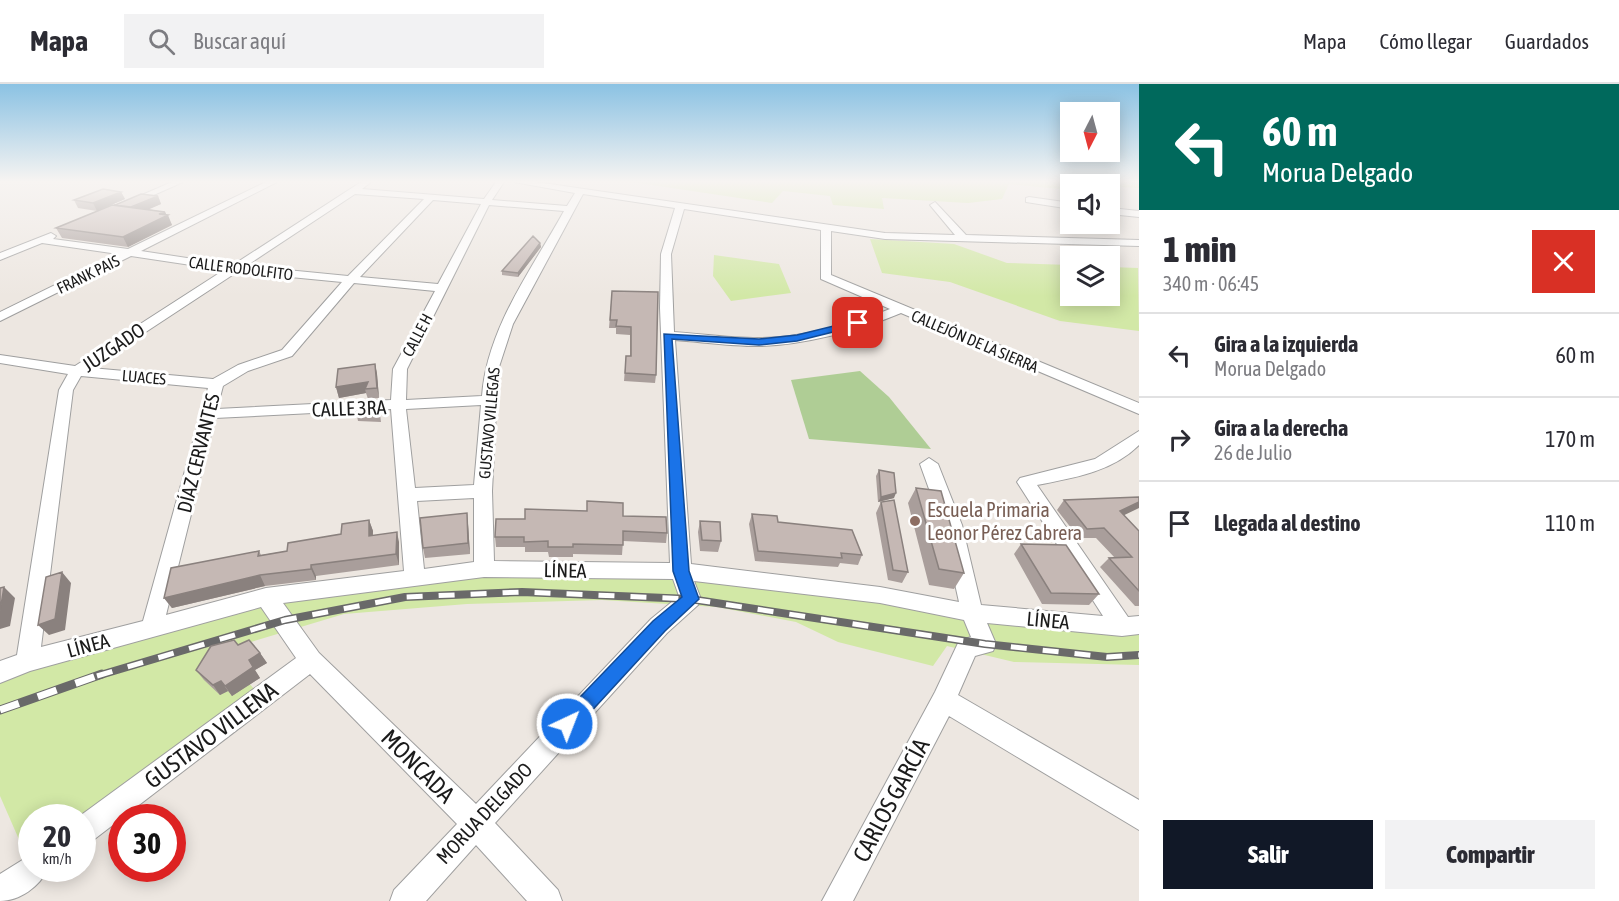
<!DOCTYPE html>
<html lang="es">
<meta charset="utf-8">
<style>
body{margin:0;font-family:"Asap Condensed",sans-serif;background:#f2f2f3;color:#2b2b33;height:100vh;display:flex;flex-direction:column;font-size:22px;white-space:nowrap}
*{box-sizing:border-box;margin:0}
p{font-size:20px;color:#7c7c81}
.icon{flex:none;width:33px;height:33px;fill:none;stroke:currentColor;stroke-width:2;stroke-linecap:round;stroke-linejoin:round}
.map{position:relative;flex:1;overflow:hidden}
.drawer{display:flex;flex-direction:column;background:#fff;width:480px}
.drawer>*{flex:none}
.hud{background:#00695c;color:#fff;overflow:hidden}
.needle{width:39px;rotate:186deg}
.controls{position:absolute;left:1060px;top:18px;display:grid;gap:12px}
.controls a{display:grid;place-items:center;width:60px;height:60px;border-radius:0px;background:#fff;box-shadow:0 3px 15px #0003;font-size:30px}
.speed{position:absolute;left:18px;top:720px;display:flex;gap:12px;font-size:30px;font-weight:700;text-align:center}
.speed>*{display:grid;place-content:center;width:78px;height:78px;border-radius:50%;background:#fff;box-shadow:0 3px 15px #0003;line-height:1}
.speed small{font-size:15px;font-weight:400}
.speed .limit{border:9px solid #d22;background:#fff;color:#111}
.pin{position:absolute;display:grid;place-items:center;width:51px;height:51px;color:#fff;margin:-26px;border-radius:12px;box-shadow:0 3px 9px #0006}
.me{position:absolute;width:66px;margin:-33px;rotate:43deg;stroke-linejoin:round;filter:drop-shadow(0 0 4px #0008)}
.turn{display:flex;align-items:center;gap:21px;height:126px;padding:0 24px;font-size:27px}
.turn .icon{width:78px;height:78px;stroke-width:2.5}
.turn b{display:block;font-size:42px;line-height:51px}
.round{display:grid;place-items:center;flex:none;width:63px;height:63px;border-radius:0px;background:#f2f2f3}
.overview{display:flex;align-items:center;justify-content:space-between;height:102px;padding:0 24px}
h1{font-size:36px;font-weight:800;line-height:45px}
.cta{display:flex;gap:12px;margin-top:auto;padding:12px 24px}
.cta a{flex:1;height:69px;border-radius:0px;background:#111827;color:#fff;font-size:24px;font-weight:800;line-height:69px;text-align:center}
.cta a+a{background:#f2f2f3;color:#2b2b33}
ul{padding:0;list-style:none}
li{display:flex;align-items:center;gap:18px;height:84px;padding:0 24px;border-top:2px solid #e1e1e2}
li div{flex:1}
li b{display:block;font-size:22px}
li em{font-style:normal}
header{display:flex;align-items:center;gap:36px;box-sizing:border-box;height:84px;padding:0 30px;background:#fff;border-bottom:2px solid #e1e1e2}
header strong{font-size:28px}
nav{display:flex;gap:33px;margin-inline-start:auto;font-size:21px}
.search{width:420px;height:54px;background:#f2f2f3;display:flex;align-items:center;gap:15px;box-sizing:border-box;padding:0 21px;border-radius:0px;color:#7c7c81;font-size:22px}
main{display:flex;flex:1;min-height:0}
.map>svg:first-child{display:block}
</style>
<header>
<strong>Mapa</strong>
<div class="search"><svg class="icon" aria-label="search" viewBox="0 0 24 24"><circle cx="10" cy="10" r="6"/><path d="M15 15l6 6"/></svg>Buscar aquí</div>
<nav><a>Mapa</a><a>Cómo llegar</a><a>Guardados</a></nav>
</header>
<main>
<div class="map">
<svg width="1139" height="817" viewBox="0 0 1139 817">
<rect width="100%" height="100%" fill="#ede7e1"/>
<path fill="#d2e8a6" d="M632 98H1139V104L1071 100V106L1009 100 1002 115 968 119 882 114 884 125 833 121 830 112 783 107 772 119Z
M870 155 954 160 1007 179 1071 181V212H1110V183L1138 184 1139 247 1060 237 950 198 882 189Z
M714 171 779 180 791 209 731 217 713 192Z
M681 487 1139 541V581L1014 578 947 562 933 582 838 558 796 538 717 523 602 516 467 520 344 530 221 567 261 613 82 734H32L31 783 0 712V592L266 513 415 492Z"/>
<path fill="#afcd95" d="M860 287 889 313 931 365 809 355 791 296Z"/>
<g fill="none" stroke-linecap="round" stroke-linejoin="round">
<path stroke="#a1d8db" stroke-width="3" d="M1123 98 1139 99"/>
<defs>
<path id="minor" d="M172 98H183L129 122 121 120Z
M266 98H277L141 167 233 181 361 98H371L362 105 484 115 496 98H504L492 116 567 122 575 109 514 98H536L885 149 955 151 930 121 935 118 966 151 1139 156V162L885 155 831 147V191L1139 319V330L901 229C861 246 801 262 757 262 730 262 702 258 675 256L691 480 880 503 959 518 942 441 920 380 929 374 938 380 962 441 981 521 1103 532 1017 398 1020 394 1095 375 1139 347V361C1112 388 1073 394 1037 401L1128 533 1139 532V550L1122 552 987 539 996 560 993 567 975 572 958 611 1139 716V746L949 632 853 817H822L935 608 959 557 971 553 964 536 880 519 694 497 701 515 698 521 667 549 495 739 558 806 562 817H527L476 761 426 817H390L394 806 457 740 310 590 92 757 82 761V734H77L296 574 261 523 30 587 0 599V577L17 571 59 306 68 290 0 279V271L75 282 224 186 131 172 0 237V228L118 170 42 159 0 176V169L51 149 56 152 53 155 128 165ZM355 110 424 115 348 192 246 182ZM583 110 675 124 661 170 660 224 670 479 494 477 492 407 498 286 513 240ZM433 116 481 120 438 200 360 193ZM489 121 564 127C532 185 487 244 482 312L406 316 407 285ZM684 125 821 146V195L890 225C851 241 801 254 758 254 730 254 702 250 674 248L671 170ZM237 188 342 198 282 266 238 281 213 295 91 284ZM354 199 435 207 393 285 391 316 217 325 223 302 248 287 292 272ZM81 292 208 304 143 537 41 563 73 306ZM481 321 474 401 415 404 406 325ZM391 325 404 487 266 504 166 531 215 334ZM474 414V478L424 485 417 417ZM484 493 673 495 679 512 651 535 476 720 319 569 283 519Z
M1029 113 1071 119V125L1026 118V114Z
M1110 124 1139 127V133L1110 130Z
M32 770V784H48C40 803 19 817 0 817V790Z"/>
</defs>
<use href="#minor" stroke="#9f9f9f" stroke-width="2"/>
<use href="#minor" fill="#fff" fill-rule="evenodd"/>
<defs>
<path id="rail-far1" d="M97 592 285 536 405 513 522 508 690 515 985 560 1107 573 1139 571"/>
<path id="rail" d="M0 626 102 590"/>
</defs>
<use href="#rail-far1" stroke="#696969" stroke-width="8"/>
<use href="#rail" stroke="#696969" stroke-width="9"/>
<use href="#rail-far1" stroke="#fff" stroke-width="5" stroke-dasharray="16" stroke-linecap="butt"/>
<use href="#rail" stroke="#fff" stroke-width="7" stroke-dasharray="20" stroke-linecap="butt"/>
</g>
<path fill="#a99e9b" d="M121 108 125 115 97 127 78 124 74 116Z
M158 112 161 120 148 125 165 128 172 141 128 163 62 154 56 144 115 121Z
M540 159 541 163 518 193 502 191V187Z
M612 207 656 291 655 299 624 297 626 272H630V251L616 250V244H609Z
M375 280 377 290 379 314 368 315 366 309 339 314 336 303Z
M379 323 381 338 358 337 357 332Z
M879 386 894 414 878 418 876 392Z
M916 404 964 489 954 505 929 501 908 419Z
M1064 416 1123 431 1139 447V522H1135L1100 483 1109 474H1115L1096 454H1079L1057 426Z
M881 418 908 488 902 499 888 496 876 429Z
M752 430 778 438 862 471 858 481 840 479 838 483 755 477 749 440Z
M525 435 667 449 666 459 623 457 622 471 573 470V473H549L548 468H525V463H496L495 453Z
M369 436 373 447V451L399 458V481L316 492V496L265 502 172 524 164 514 259 467 261 471 287 467 341 450Z
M700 437 721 457 718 468 700 467 698 448Z
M468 440 470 470 425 474 423 464Z
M1021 460 1099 510 1089 521 1042 520 1014 470Z
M238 561 260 569 267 579 255 586 260 594 232 612 228 607 220 611 204 596 196 586Z"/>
<path fill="#8a817e" d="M121 108 125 115 97 127 93 119Z
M158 112 161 120 134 132 130 124Z
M165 128 167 132 168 131 172 141 128 163 123 153 159 130Z
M540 159 541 163 518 193V189Z
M375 280 377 290 379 314 377 304Z
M368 298 365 305 366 309 339 314 336 303Z
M896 409 894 414 878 418 881 413Z
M1139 418V424L1112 437 1120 427Z
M467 429 468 440 470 470 468 459Z
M369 436 373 447 372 463 369 452Z
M397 448 399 458V481L396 470Z
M311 481 316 492V496L311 485Z
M62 488 71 499 65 546 49 551 38 541Z
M260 491 265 502 172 524 164 514Z
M4 503 15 514 10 542 0 545V527Z
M260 569 267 579 255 586 249 576Z
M253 583 260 594 232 612 225 602Z
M221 597 228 607 220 611 213 601Z"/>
<path fill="#c5b8b4" stroke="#8a817e" stroke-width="1.5" d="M103 105 121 108 93 119 74 116Z
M141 110 158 112 131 123 115 121Z
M112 121 165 128 159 130 168 131 123 153 56 144Z
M533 152 540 159 518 189 502 187Z
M612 207 658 208 656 291 625 289 626 272H631V243L616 242 617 236H610Z
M375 280 377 304 365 305 368 298 336 303 338 285Z
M379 323V332H357L360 324Z
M879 386 894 389 896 409 881 413Z
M916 404 941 407 964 489 939 485Z
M1139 413V418L1120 427 1139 447V507L1109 474 1132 473 1104 444 1087 445 1064 416Z
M894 416 908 488 893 486 881 418Z
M587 417 623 419V432L666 433 667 449 623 447V461L573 460V463H548V457L524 458V453H495L496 435H525V425L587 427Z
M467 429 468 459 423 464 420 434Z
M752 430 777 432 778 438 852 446 862 471 841 469 842 474 758 467Z
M369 436V452L397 448 396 470 311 481V485L260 491 164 514 171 484 259 467 258 472 287 467 288 459 341 450 342 440Z
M700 437 720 438 721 457 702 456Z
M1021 460 1066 461 1099 510 1051 509Z
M62 488 55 535 38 541 46 493Z
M4 503 0 527V504Z
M234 556 238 561 249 556 260 569 249 576 253 583 225 602 221 597 213 601 196 586 211 562Z"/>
<linearGradient id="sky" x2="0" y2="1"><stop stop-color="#8bc2e3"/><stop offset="0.46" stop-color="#f7f4f2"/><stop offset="1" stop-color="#f7f4f2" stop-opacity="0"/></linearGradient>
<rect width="1139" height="212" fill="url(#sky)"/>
<path fill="#1a73e8" stroke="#114b97" stroke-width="1.5" d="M858 236 863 239 861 241 797 257 759 261 672 255 689 487 699 515 665 547 574 646 567 649 560 646 557 640 560 634 653 537 682 513 673 487 664 250 759 255 797 251Z"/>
<circle fill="#8d6e63" stroke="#fff" stroke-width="2" cx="915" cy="437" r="6"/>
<g text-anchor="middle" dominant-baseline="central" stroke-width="6" stroke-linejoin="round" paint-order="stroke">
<g font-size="16" fill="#1b1b1b" stroke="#fff">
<text transform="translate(241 184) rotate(7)">CALLE RODOLFITO</text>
<text transform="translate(88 190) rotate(-26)">FRANK PAIS</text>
<text transform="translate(417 251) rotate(-62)">CALLE H</text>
<text transform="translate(975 257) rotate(23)">CALLEJÓN DE LA SIERRA</text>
<text transform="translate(144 293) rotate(5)">LUACES</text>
<text transform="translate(489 339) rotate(-85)">GUSTAVO VILLEGAS</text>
</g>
<g font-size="20" fill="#1b1b1b" stroke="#fff">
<text transform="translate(113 263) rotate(-34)">JUZGADO</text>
<text transform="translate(349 324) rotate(-2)">CALLE 3RA</text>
<text transform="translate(198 369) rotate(-76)">DÍAZ CERVANTES</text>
<text transform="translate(565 486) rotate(1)">LÍNEA</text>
<text transform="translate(1048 536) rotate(5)">LÍNEA</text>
<text transform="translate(88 561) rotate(-15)">LÍNEA</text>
<text transform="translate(484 729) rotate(-47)">MORUA DELGADO</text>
</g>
<g font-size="20" fill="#785e54" stroke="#fff" text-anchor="start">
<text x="927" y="425">Escuela Primaria<tspan x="927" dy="23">Leonor Pérez Cabrera</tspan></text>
</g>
<g font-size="24" fill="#1b1b1b" stroke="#fff">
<text transform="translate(211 651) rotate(-37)">GUSTAVO VILLENA</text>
<text transform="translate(418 682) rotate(45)">MONCADA</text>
<text transform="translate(891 716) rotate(-62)">CARLOS GARCÍA</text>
</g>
</g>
</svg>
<div class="controls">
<a><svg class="needle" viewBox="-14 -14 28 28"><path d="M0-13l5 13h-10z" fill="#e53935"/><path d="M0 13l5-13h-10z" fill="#7c7c81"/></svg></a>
<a><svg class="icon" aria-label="sound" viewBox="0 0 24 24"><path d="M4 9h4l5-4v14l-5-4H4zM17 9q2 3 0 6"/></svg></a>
<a><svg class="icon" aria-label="layers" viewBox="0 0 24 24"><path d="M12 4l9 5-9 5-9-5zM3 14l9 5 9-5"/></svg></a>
</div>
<div class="speed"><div>20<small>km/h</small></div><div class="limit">30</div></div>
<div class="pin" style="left:858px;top:239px;background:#d93025"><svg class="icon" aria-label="arrive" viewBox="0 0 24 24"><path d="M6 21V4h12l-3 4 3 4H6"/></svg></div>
<svg class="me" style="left:567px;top:640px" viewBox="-20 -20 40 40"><circle r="17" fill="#1a73e8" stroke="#fff" stroke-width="3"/><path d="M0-11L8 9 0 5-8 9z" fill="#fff"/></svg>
</div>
<section class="drawer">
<div class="hud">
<div class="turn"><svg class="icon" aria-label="left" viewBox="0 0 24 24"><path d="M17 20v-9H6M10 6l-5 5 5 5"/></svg><div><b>60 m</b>Morua Delgado</div></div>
</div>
<div class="overview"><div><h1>1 min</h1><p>340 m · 06:45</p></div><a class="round" style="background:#d93025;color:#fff"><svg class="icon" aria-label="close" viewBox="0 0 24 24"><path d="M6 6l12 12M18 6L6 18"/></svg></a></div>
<ul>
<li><svg class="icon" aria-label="left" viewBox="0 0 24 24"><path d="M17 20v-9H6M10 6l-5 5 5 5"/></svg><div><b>Gira a la izquierda</b><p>Morua Delgado</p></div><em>60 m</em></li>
<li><svg class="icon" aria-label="right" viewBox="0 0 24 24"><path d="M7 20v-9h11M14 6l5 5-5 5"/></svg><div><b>Gira a la derecha</b><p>26 de Julio</p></div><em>170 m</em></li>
<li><svg class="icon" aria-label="arrive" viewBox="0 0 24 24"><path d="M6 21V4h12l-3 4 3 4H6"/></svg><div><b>Llegada al destino</b></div><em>110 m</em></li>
</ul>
<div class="cta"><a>Salir</a><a>Compartir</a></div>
</section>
</main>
